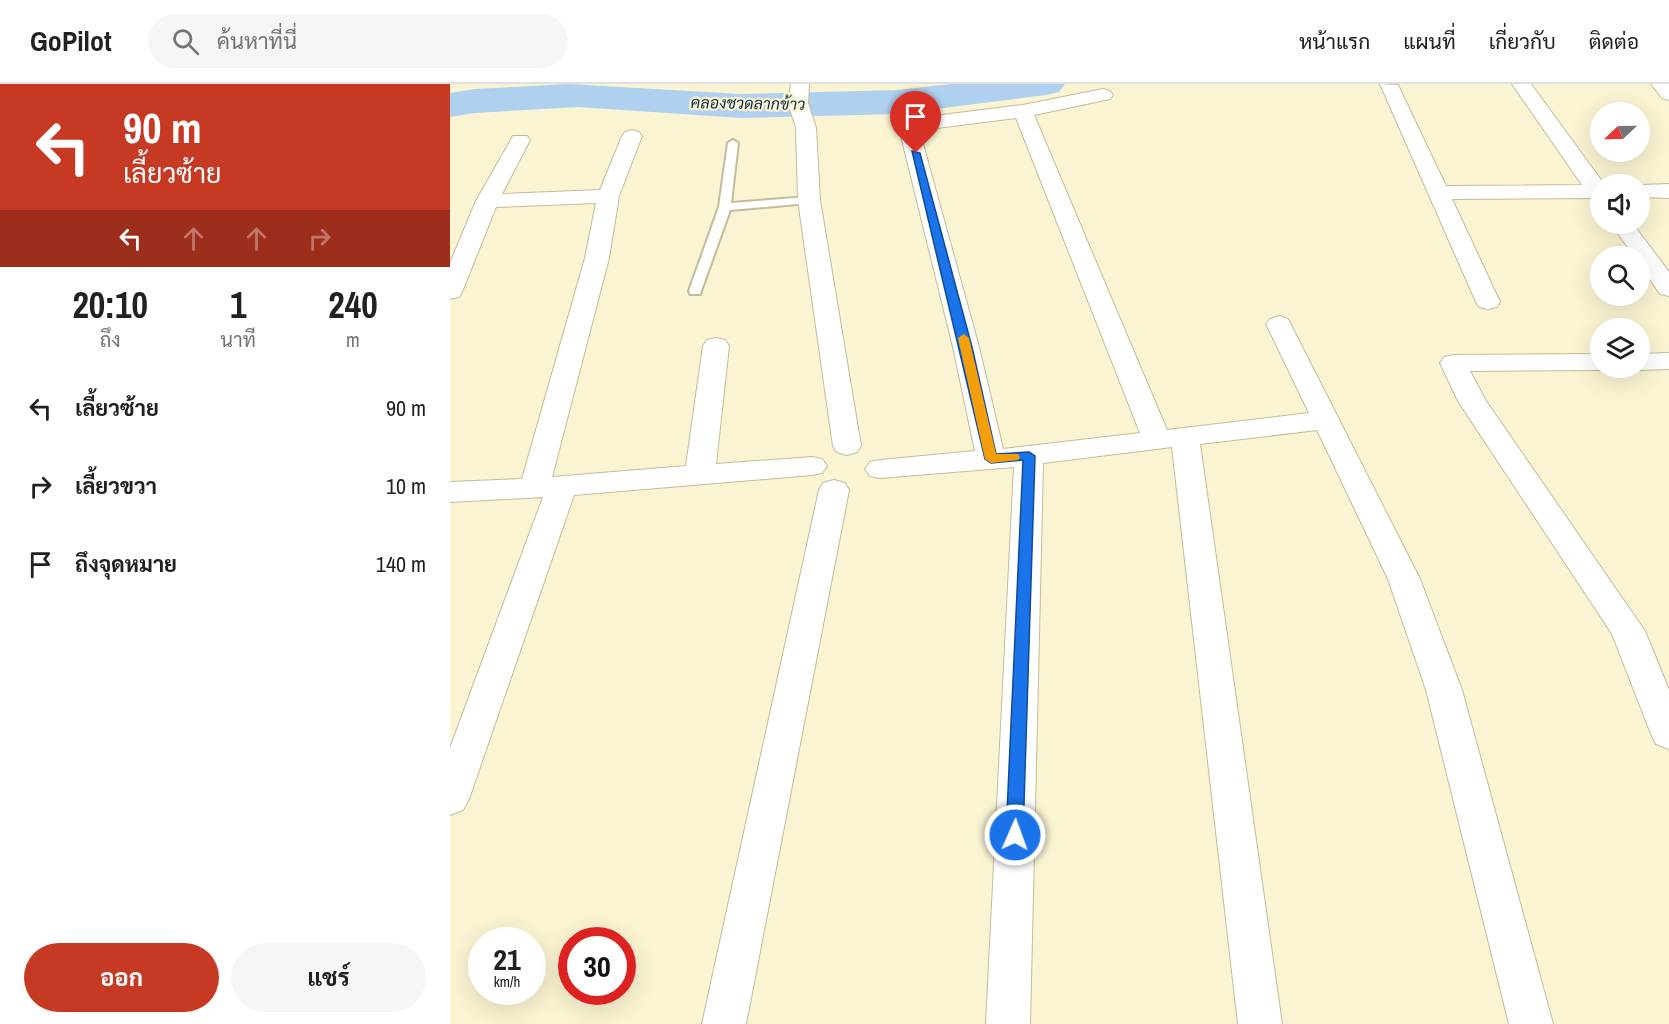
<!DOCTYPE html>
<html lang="th">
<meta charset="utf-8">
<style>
body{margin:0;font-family:"Archivo Narrow",Sarabun,sans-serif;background:#f6f6f6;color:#202124;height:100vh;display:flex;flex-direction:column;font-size:22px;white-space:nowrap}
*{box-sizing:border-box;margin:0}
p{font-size:20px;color:#757577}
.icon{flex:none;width:33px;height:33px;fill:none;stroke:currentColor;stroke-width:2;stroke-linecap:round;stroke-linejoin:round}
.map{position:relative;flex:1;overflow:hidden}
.details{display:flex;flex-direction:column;background:#fff;width:450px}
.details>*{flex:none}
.guide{background:#c63a24;color:#fff;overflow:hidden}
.needle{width:39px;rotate:248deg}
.controls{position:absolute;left:1140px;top:18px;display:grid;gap:12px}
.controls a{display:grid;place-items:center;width:60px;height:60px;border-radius:50%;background:#fff;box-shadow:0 6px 24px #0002;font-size:30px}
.speed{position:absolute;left:18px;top:843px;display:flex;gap:12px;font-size:30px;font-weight:700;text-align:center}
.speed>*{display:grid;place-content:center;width:78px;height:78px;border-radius:50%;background:#fff;box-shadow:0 6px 24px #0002;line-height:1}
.speed small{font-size:15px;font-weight:400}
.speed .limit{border:9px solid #d22;background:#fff;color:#111}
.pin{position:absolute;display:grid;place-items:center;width:51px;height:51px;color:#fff;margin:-62px -26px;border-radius:50% 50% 50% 0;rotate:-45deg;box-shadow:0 0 6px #0007}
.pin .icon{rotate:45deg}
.me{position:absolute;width:66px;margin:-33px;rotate:2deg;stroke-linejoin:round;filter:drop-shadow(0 0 4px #0008)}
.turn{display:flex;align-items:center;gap:21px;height:126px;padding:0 24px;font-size:27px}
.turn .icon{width:78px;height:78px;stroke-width:2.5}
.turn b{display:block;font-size:42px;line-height:51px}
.lanes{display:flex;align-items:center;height:57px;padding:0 24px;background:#0003;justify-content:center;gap:30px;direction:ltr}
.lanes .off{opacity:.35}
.eta{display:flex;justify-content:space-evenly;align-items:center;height:102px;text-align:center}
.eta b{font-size:36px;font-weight:700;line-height:42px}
.primary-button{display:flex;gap:12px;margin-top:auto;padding:12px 24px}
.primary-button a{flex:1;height:69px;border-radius:36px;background:#c63a24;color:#fff;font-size:24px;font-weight:700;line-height:69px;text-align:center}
.primary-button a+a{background:#f6f6f6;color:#202124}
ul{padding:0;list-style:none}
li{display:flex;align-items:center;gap:18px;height:78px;padding:0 24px}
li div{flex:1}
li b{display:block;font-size:22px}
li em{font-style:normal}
header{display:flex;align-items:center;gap:36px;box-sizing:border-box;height:84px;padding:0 30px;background:#fff;border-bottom:2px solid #e0e0e0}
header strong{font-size:28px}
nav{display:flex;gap:33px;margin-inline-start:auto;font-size:21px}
.search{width:420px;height:54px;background:#f6f6f6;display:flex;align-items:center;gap:15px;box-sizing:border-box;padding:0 21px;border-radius:33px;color:#757577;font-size:22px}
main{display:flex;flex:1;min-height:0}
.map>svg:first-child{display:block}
</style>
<header>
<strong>GoPilot</strong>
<div class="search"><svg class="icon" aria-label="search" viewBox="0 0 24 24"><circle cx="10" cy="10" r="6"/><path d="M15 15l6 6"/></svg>ค้นหาที่นี่</div>
<nav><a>หน้าแรก</a><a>แผนที่</a><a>เกี่ยวกับ</a><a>ติดต่อ</a></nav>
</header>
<main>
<section class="details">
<div class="guide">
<div class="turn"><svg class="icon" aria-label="left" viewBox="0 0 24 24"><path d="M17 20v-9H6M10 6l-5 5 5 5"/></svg><div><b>90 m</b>เลี้ยวซ้าย</div></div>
<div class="lanes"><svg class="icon" aria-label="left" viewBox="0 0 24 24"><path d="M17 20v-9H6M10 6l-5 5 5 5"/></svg><svg class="icon off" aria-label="ahead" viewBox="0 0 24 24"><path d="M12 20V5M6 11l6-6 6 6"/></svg><svg class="icon off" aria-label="ahead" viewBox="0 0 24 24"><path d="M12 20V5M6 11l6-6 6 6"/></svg><svg class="icon off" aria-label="right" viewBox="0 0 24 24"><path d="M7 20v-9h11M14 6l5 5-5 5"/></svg></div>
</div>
<div class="eta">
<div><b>20:10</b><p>ถึง</p></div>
<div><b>1</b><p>นาที</p></div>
<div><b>240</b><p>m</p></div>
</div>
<ul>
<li><svg class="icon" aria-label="left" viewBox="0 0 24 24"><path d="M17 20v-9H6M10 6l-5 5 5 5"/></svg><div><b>เลี้ยวซ้าย</b></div><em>90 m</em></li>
<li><svg class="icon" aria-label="right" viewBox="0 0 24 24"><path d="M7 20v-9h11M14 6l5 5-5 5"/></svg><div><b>เลี้ยวขวา</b></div><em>10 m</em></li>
<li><svg class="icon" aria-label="arrive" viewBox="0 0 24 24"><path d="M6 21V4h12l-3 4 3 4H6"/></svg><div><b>ถึงจุดหมาย</b></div><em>140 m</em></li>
</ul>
<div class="primary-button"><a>ออก</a><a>แชร์</a></div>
</section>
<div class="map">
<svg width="1219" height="940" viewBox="0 0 1219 940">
<rect width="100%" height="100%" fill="#faf4d2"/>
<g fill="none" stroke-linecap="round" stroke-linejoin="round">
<path fill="#b0d0ef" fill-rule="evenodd" d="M119 0 291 10 447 6 501 0H615L609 8 596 11 447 30 291 34 128 23 25 29 0 33V9L25 5Z"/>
<defs>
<path id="lane" d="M283 56 288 59 281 119 359 113 365 116 359 119 280 126 251 207 250 210H240L239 207 269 123 278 59Z"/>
<path id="street" d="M341 0H359L358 19 366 44 370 116 411 362 407 368 397 371 387 368 383 362 348 116 346 44 338 19Z
M930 0 948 1 996 102 1132 101 1062 0H1081L1154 100H1150V117L1142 114 1002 115 1050 218 1047 223 1038 225 1029 223 1026 218Z
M1201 0H1219V16L1212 14Z
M653 5 660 7 663 11 660 15 584 31 717 346 859 329 816 240 820 235 829 232 838 235 970 495 1012 606 1103 940H1059L976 606 938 495 867 346 750 360 832 940H788L722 363 593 379 580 940H536L564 383 430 394 420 392 415 385 420 378 430 376 525 367 503 263 450 48 458 39 476 33 573 21ZM566 34 690 349 553 365 529 263 470 49 479 45Z
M182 46 189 48 192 52 169 112 159 174 102 393 236 382 253 262 257 256 266 254 275 256 279 262 266 380 362 373 372 375 377 382 372 389 362 391 124 411 19 715 13 726 0 731V664L93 413 0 418V398L72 395 135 174 146 119 46 123 12 208 9 213 0 215V179L26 117 63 52H77L80 56 52 110 150 106 172 52 175 48Z
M1219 100V114L1190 113V101Z
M1161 140H1183L1219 188V212L1210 210 1190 181V172H1184Z
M1219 269V285L1190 286 1181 284H1190V270Z
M1150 270V284H1159L1150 286 1020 287 1036 317 1195 547 1219 606V665L1206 660 1201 650 1162 550 1008 317 990 279 994 273 1003 271Z
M384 396 395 399 399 406 296 940H252L369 406 373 399Z"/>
</defs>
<use href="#lane" stroke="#c2bc9c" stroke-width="4"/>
<use href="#street" stroke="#c2bc9c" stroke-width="2"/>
<use href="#lane" fill="#fff" fill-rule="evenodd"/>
<use href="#street" fill="#fff" fill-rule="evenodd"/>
</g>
<path fill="#1a73e8" stroke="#114b97" stroke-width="1.5" d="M462 67 470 69 522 263 546 370 579 368 585 372 573 751 571 756 565 758 559 756 556 751 573 376 541 379 535 375Z"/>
<path fill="#f59e0b" d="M514 250 519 254 546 370H568L570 373 568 376 541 379 535 375 508 254Z"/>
<g text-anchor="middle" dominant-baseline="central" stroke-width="4.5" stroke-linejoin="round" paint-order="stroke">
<g font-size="16" font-style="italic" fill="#092e4c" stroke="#faf4d2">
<text transform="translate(298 19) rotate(1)">คลองชวดลากข้าว</text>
</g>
</g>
</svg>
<div class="controls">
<a><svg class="needle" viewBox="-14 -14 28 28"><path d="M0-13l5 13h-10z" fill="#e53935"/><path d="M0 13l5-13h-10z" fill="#757577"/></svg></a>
<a><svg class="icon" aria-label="sound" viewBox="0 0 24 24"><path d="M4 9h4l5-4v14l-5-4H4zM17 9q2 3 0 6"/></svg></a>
<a><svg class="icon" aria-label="search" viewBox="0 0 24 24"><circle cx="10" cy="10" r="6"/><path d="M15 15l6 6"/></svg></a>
<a><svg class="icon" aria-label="layers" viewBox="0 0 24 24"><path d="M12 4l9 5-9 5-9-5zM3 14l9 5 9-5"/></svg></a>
</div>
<div class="speed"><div>21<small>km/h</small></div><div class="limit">30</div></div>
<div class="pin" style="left:466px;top:69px;background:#d93025"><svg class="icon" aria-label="arrive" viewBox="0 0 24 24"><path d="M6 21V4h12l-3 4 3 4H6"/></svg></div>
<svg class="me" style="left:565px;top:751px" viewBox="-20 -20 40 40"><circle r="17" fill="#1a73e8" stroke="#fff" stroke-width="3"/><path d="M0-11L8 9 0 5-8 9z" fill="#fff"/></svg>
</div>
</main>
